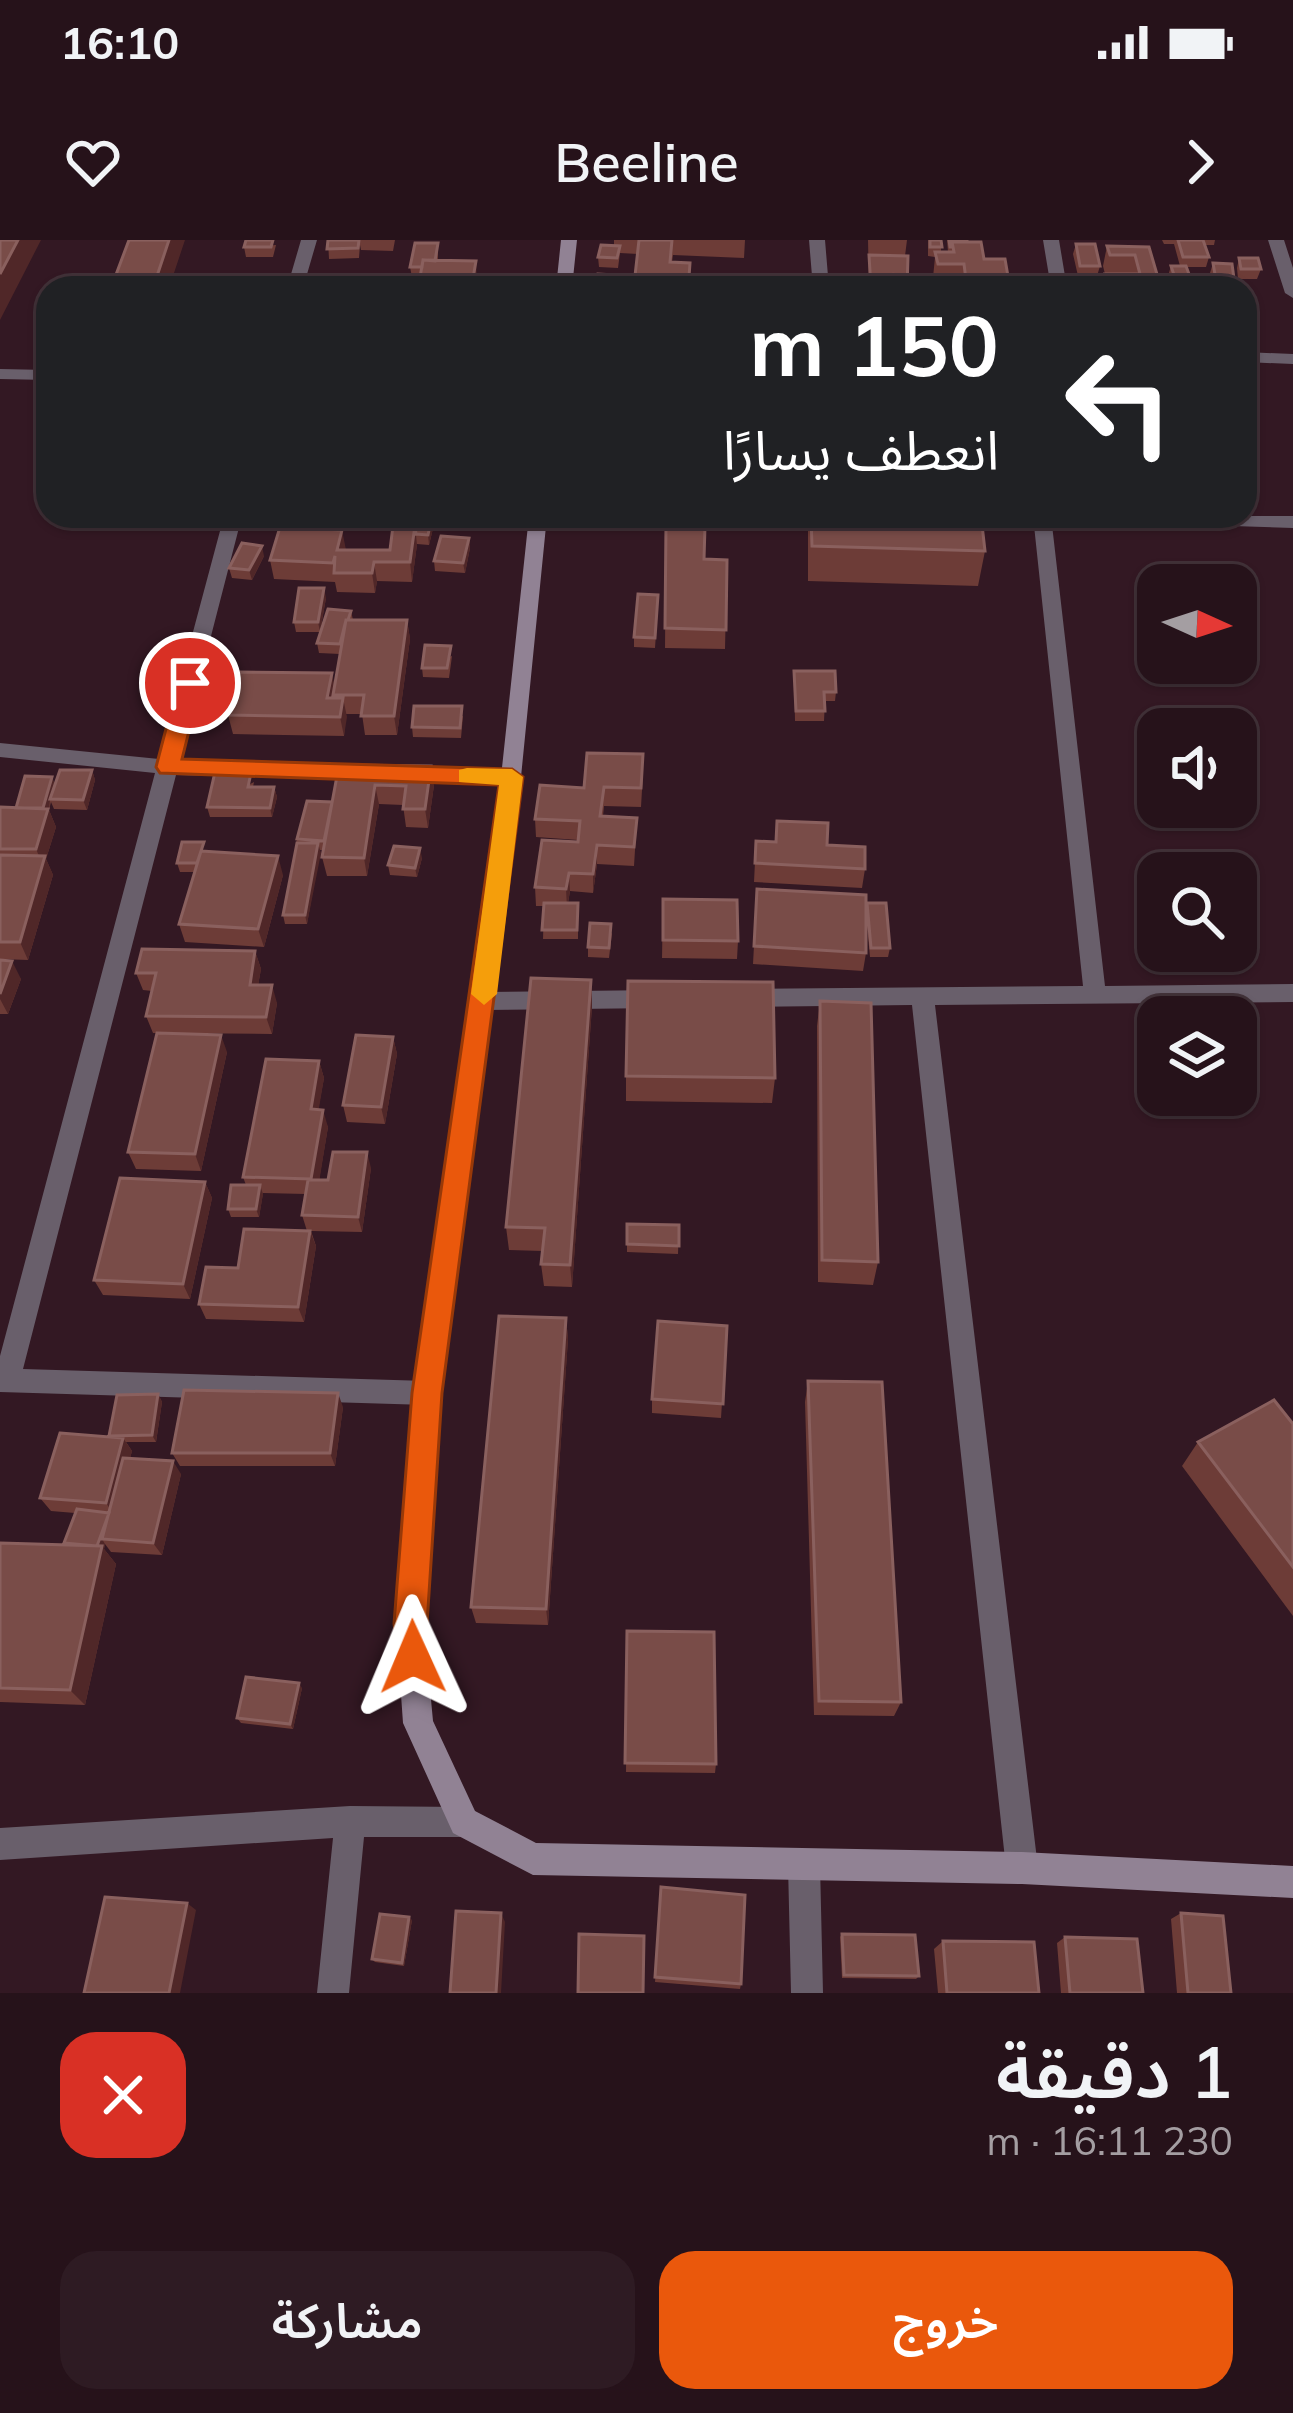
<!DOCTYPE html>
<html lang="ar">
<meta charset="utf-8">
<style>
body{margin:0;font-family:Mulish,"Noto Sans Arabic",sans-serif;background:#2e1b23;color:#f1f3f6;direction:rtl;height:100vh;display:flex;flex-direction:column;font-size:45px;white-space:nowrap}
*{box-sizing:border-box;margin:0}
p{font-size:39px;color:#a49ea2}
.icon{flex:none;width:66px;height:66px;fill:none;stroke:currentColor;stroke-width:2;stroke-linecap:round;stroke-linejoin:round}
.map{position:relative;height:1753px;overflow:hidden;direction:ltr}
.drawer{display:flex;flex-direction:column;background:#26121a;flex:1}
.drawer>*{flex:none}
.hud{position:absolute;left:36px;top:36px;width:1221px;height:252px;border-radius:36px;box-shadow:0 3px 9px #0004,0 0 0 3px #423239;direction:rtl;background:#202124;color:#fff;overflow:hidden}
.needle{width:78px;rotate:93deg}
.tools{position:absolute;left:1137px;top:324px;display:grid;gap:24px}
.tools a{display:grid;place-items:center;width:120px;height:120px;border-radius:24px;background:#26121a;box-shadow:0 3px 9px #0004,0 0 0 3px #423239;font-size:60px}
.pin{position:absolute;display:grid;place-items:center;width:102px;height:102px;color:#fff;margin:-51px;border:6px solid #fff;border-radius:50%;box-shadow:0 3px 12px #0007}
.me{position:absolute;width:132px;margin:-66px;rotate:359deg;stroke-linejoin:round;filter:drop-shadow(0 0 9px #0008)}
.turn{display:flex;align-items:center;gap:42px;height:252px;padding:0 60px;font-size:54px}
.turn .icon{width:156px;height:156px;stroke-width:2.5}
.turn b{display:block;font-size:84px;line-height:102px}
.round{display:grid;place-items:center;flex:none;width:126px;height:126px;border-radius:36px;background:#2e1b23}
.headline{display:flex;align-items:center;justify-content:space-between;height:204px;padding:0 60px}
h1{font-size:72px;font-weight:600;line-height:90px}
.cta{display:flex;gap:24px;margin-top:auto;padding:24px 60px}
.cta a{flex:1;height:138px;border-radius:36px;background:#ea580c;color:#fff;font-size:48px;font-weight:600;line-height:138px;text-align:center}
.cta a+a{background:#2e1b23;color:#f1f3f6}
.status{display:flex;justify-content:space-between;align-items:center;height:84px;padding:0 60px;background:#26121a;direction:ltr}
.status svg{height:33px;fill:currentColor}
header{display:flex;justify-content:space-between;align-items:center;height:156px;padding:0 60px;background:#26121a;font-size:54px;font-weight:600}
.map>svg:first-child{display:block}
</style>
<div class="status"><b>16:10</b><svg viewBox="0 0 49 12"><path d="M0 12V9h3v3zM5 12V6h3v6zM10 12V3h3v9zM15 12V0h3v12zM26 1h20v11H26zM47 4h2v5h-2z"/></svg></div>
<header><svg class="icon" aria-label="forward" viewBox="0 0 24 24"><path d="M9 5l7 7-7 7"/></svg>Beeline<svg class="icon" aria-label="heart" viewBox="0 0 24 24"><path d="M12 20l-8-8c-3-5 5-10 8-4 3-6 11-1 8 4z"/></svg></header>
<div class="map">
<svg width="1293" height="1753" viewBox="0 0 1293 1753">
<rect width="100%" height="100%" fill="#331823"/>
<g fill="none" stroke-linecap="round" stroke-linejoin="round">
<path fill="#695f6b" fill-rule="evenodd" d="M301 0H317L303 48H287Z
M809 0H825L829 48H813Z
M1043 0H1059L1067 48H1051Z
M1268 0H1284L1293 28V58L1285 53Z
M1245 112 1293 114V124L1245 122Z
M0 129 48 130V140L0 139Z
M224 276H242L179 520 369 526 379 533 369 540 176 535 23 1129 427 1141 436 1144 440 1153 436 1162 427 1165 0 1152V1116L155 533 0 517V503L159 519Z
M1033 276H1051L1105 746 1293 744V762L935 765 1038 1628 1033 1639 1022 1644 1011 1639 1006 1628 912 765 744 767 733 758 744 749 1083 746Z
M1096 276H1293V288L1105 282Z
M403 527 511 530 521 537 511 544 403 541 393 534Z
M661 750 672 759 661 768 483 770 472 761 483 752Z
M350 1566 464 1567 475 1571 479 1582 475 1593 464 1597H364L349 1753H317L333 1598 0 1620V1588Z
M804 1609 815 1614 820 1625 823 1753H791L788 1625 793 1614Z"/>
<path fill="#918294" fill-rule="evenodd" d="M561 0H577L572 48H556Z
M529 276H547L521 537 440 1153 424 1384 433 1481 475 1571 536 1603 1022 1612 1293 1626V1658L1022 1644 533 1635 453 1593 403 1483 396 1384 414 1153 501 537Z"/>
</g>
<path fill="#6d3c37" d="M328 0H395L393 11 361 10 360 5 359 18 329 19Z
M614 0H745L744 18 673 15 672 22 689 37 709 48H597L598 34 635 36 638 14 620 13 618 28 599 27 598 17 614 6Z
M868 0H907L905 16 892 48H869Z
M928 0H941V12H948L947 0H967L1010 48H961V43H954L955 48H932L935 17 928 16Z
M1162 0H1215L1214 5H1205L1209 17 1206 27H1187L1193 45 1192 48H1172L1168 36 1171 26H1180L1174 4H1164Z
M438 3V21L477 40 476 48H420V37H412L410 27Z
M1076 4 1100 26 1097 36H1078L1073 14Z
M276 5 273 17H246L244 7Z
M1107 6 1149 7 1161 48H1102L1105 34 1103 26Z
M1239 18 1261 29 1257 39H1238L1237 28Z
M1213 23 1235 46V48H1204L1205 46H1212L1210 33Z
M1245 140 1256 195 1249 215 1245 214Z
M405 276H436L429 305 417 304 412 342 377 341 375 353 337 352 335 342 274 339 270 320 346 310H390L402 286Z
M474 276 472 291H447L445 281Z
M579 276H605L604 288H580Z
M808 276H981L985 311 978 346 808 341Z
M666 285 704 319 727 320 725 409 665 408Z
M469 298 470 308 465 333 435 331 434 321Z
M264 316 252 340 232 338 229 328Z
M326 358 320 392H296L294 382Z
M658 365 655 408 634 407V397Z
M351 371 353 380H407L410 399 397 495H365L362 474H346L344 496 233 494 228 475 335 447 340 414 319 413 317 403Z
M452 416 449 438 423 437 422 428Z
M794 431 836 452 835 461H825L824 481H795Z
M192 442 195 452 189 474H154L150 464Z
M463 476 461 498 413 497 412 487Z
M339 525 434 545 428 588 406 587 403 565 379 564 367 636H327L322 617 324 610H320L307 684H285L283 675 297 599 332 562Z
M92 530 95 540 87 570 54 569 51 562 49 570 56 587 46 619 53 635 28 720 0 719V567L16 568 55 544Z
M643 533 641 567 604 566 603 576 637 578 634 626 597 624 593 653 570 651 568 663H578V699H543L544 666H536L535 647 578 600 536 597 535 579 584 548Z
M254 542 253 547H274L277 557 272 577H210L207 567Z
M756 601 827 605 865 629 862 648 754 642Z
M207 612 283 635 264 707 185 702 179 684 194 632H180L177 623Z
M422 618 417 637 390 635 388 625Z
M757 649 866 671 867 663 890 708 888 717H870L866 675V713L863 731 753 724Z
M663 659 738 701 737 719 662 718Z
M612 693 609 718 588 717V707Z
M255 711 261 729 258 745 277 763 272 794 166 793 227 812 201 931 136 929 128 912 157 793H153L146 776 152 751 143 750 136 733Z
M0 720 21 739 8 774H0Z
M591 740 592 766 572 1047 544 1046 541 1024 543 1011 509 1010 506 987Z
M820 761 878 1022 873 1045 818 1042 817 786Z
M393 797 397 814 385 884 347 882 343 865Z
M319 821 324 838 318 870 328 887 319 940H328L371 928 362 992 311 991 316 1006 304 1082 206 1079 199 1064 238 1028 307 991 302 975 306 954 263 953 259 977H231L228 969 246 945 243 937Z
M626 836 775 838 772 863 626 861Z
M205 942 212 958 190 1059 103 1055 94 1040Z
M627 984 679 985 678 1014 627 1012Z
M566 1078 568 1099 548 1385 476 1383 471 1367Z
M727 1086 721 1178 652 1173V1159Z
M808 1141 901 1462 894 1476 814 1475 805 1162Z
M158 1154 162 1162 156 1202H126L132 1211 130 1218 181 1234 162 1315 111 1312 105 1304 104 1309 116 1324 85 1465 0 1462V1303L66 1305 75 1273 51 1271 40 1258Z
M343 1167 335 1226H180L172 1213Z
M1293 1184V1376L1182 1226 1198 1202Z
M627 1391 716 1524 715 1533 626 1532Z
M302 1448 293 1489 241 1483 237 1478Z
M661 1647 741 1744 740 1749 655 1742Z
M1181 1673 1231 1753H1177L1171 1679Z
M412 1680 404 1726 375 1722 372 1719Z
M842 1694 919 1736 916 1739 842 1738 840 1697Z
M1065 1697 1143 1753H1061L1057 1703Z
M943 1701 1039 1753H938L934 1709Z"/>
<path fill="#502728" d="M18 0H41L0 80V34Z
M169 0H185L169 48H153Z
M476 21 477 40 476 48H473Z
M432 276H436L429 305 428 295Z
M415 285 417 305 412 342 410 322Z
M342 290 346 310H337Z
M469 298 470 308 465 333 463 323Z
M262 306 264 316 252 340 249 330Z
M374 322 377 341 375 353 372 333Z
M324 348 326 358 320 392 318 382Z
M407 380 410 399 397 495 394 476Z
M332 433 336 453 333 455 334 459 327 458Z
M192 442 195 452 189 474 187 465Z
M343 458 347 477 344 496 340 477Z
M431 526 434 545 428 588 425 569Z
M92 530 95 540 87 570 83 560Z
M52 537 56 546 50 559 49 570 56 587 46 619 53 635 28 720 20 702 43 625 36 609 41 574Z
M375 545 379 564 367 636 364 618Z
M274 547 277 557 272 577 270 568Z
M318 603 321 613 307 684 305 675Z
M597 605V624L593 653V634Z
M420 608 422 618 417 637 415 628Z
M278 616 283 635 264 707 258 689Z
M569 633 570 651 567 668 566 649Z
M255 711 261 729 255 763 250 745Z
M12 721 21 739 8 774 0 759V754Z
M591 740 592 766 572 1047 570 1025Z
M272 745 277 763 272 794 266 777Z
M221 795 227 812 201 931 195 914Z
M393 797 397 814 385 884 381 867Z
M319 821 324 838 316 886 311 869Z
M323 870 328 887 317 955 311 939Z
M367 912 371 928 362 992 358 977Z
M205 942 212 958 190 1059 183 1044Z
M260 945 263 954 259 977 256 969Z
M310 991 316 1006 304 1082 298 1067Z
M566 1078 568 1099 548 1385 546 1369Z
M338 1153 343 1167 335 1226 330 1213Z
M158 1154 162 1162 156 1202 152 1195Z
M123 1198 132 1211 115 1276 106 1263Z
M173 1221 181 1234 162 1315 153 1303Z
M110 1274 102 1299 105 1304 104 1309 116 1324 85 1465 70 1450 97 1308Z
M299 1443 302 1448 293 1489 290 1484Z
M187 1663 196 1670 180 1753H169Z
M501 1673 505 1682 501 1753H496Z
M409 1677 412 1680 404 1726 402 1723Z"/>
<path fill="#794c48" stroke="#8a605e" stroke-width="3" d="M0 0H18L0 34Z
M129 0H169L153 48H111Z
M246 0H273L271 7H244Z
M328 0H359L358 8 327 9Z
M639 0H672L670 22 690 23 689 37H709L708 48 597 46 598 34 635 36Z
M930 0H941L942 7H930Z
M949 0H967V2H952V7H950Z
M1178 0H1203L1209 17H1183Z
M952 2H981L984 19H1005L1010 48H967L964 24H938L935 12H954Z
M415 3H438L435 21 423 20 422 27H410Z
M1076 4H1095L1100 26H1080Z
M601 5 620 6 617 18 598 17Z
M1107 6 1149 7 1161 48H1109L1105 34H1140L1135 15H1110Z
M869 15 908 16 907 48H894V33L892 48H871Z
M1239 18H1258L1261 29H1241Z
M423 20 476 21 472 44 445 43 444 48H423L424 43H419Z
M1213 23 1232 24 1235 46 1205 48V46H1217Z
M1171 26H1186L1193 45 1177 44Z
M933 35H952L955 48H936Z
M318 39 338 40 335 48H315Z
M342 42 402 44 401 48H341Z
M1245 140H1246L1256 195 1245 194Z
M405 276H432L428 295 416 294 415 285 402 286Z
M446 276H471V281H445Z
M811 276H981L985 311 812 306Z
M415 285 410 322H374L372 333H334L335 316 333 323 270 320 280 287 342 290 337 310H390L393 286Z
M666 285 705 286 704 319 727 320 726 390 665 388Z
M441 296 469 298 463 323 434 321Z
M242 303 262 306 249 330 229 328Z
M299 348H324L318 382H294Z
M638 354 658 355 655 398 634 397Z
M328 369 351 371 348 380H346L340 404 317 403Z
M346 380H407L394 476H361L364 455H333Z
M425 405 451 406 447 428H422Z
M794 431H835L836 452H824L825 471H796Z
M238 432 332 433 327 458H343L340 477 228 475Z
M156 442H192L187 465 150 464Z
M414 466H462L460 488 412 487Z
M587 513 643 514 641 548 604 547 600 576 637 578 634 607 597 605 593 634 569 633 566 649 535 647 542 600 578 602 580 581 535 579 540 545 584 548Z
M339 525 431 526 425 569H403L406 546 375 545 364 618 322 617Z
M60 530H92L83 560 50 559Z
M215 532 251 533 248 547H274L270 568 207 567Z
M25 536 52 537 43 568H16Z
M307 561 332 562 324 601 297 599Z
M0 567 48 569 36 609H0Z
M777 581 828 583 827 605 865 607V629L755 623 756 601 776 602Z
M182 602H204L197 623H177Z
M297 603H318L305 675H283Z
M394 606 420 608 415 628 388 625Z
M201 611 278 616 258 689 179 684Z
M0 615 45 616 20 702H0Z
M757 649 866 655V713L754 706Z
M663 659 737 660 738 701 663 700Z
M544 663H578L577 690H542Z
M867 663H886L890 708H871Z
M590 683 611 684 609 708 588 707Z
M142 709 255 711 250 745H272L266 777 146 776 156 733H136Z
M0 720 12 721 0 754Z
M531 738 591 740 570 1025 541 1024 545 988 506 987Z
M628 741 773 742 775 838 626 836Z
M820 761 871 763 878 1022 822 1020Z
M157 793 221 795 195 914 128 912Z
M356 795 393 797 381 867 343 865Z
M266 819 319 821 311 869 323 870 311 939 243 937Z
M333 912H367L358 977 302 975 308 940H328Z
M120 938 205 942 183 1044 94 1040Z
M231 945H260L256 969H228Z
M627 984 679 985V1006L627 1004Z
M244 989 310 991 298 1067 199 1064 206 1027 238 1028Z
M499 1076 566 1078 546 1369 471 1367Z
M658 1081 727 1086 723 1164 652 1159Z
M808 1141 882 1142 901 1462 819 1461Z
M184 1150 338 1153 330 1213H172Z
M158 1154 152 1195 109 1196 117 1155Z
M1274 1160 1293 1184V1327L1198 1202Z
M60 1193 123 1198 106 1263 40 1258Z
M123 1218 173 1221 153 1303 102 1299Z
M77 1269 109 1273 97 1306 64 1303Z
M0 1303 102 1306 70 1450 0 1448Z
M627 1391 714 1392 716 1524 625 1523Z
M246 1437 299 1443 290 1484 237 1478Z
M661 1647 745 1655 741 1744 655 1737Z
M105 1657 187 1663 169 1753H84Z
M456 1671 501 1673 496 1753H450Z
M1181 1673 1223 1676 1231 1753H1188Z
M380 1674 409 1677 402 1723 372 1719Z
M579 1694 644 1696 643 1753H578Z
M842 1694 915 1695 919 1736 844 1735Z
M1065 1697 1137 1699 1143 1753H1070Z
M943 1701 1034 1702 1039 1753H947Z"/>
<path fill="#ea580c" stroke="#983908" stroke-width="3" d="M190 436 201 443 182 519 512 529 523 537 442 1153 427 1384 429 1417 425 1429 413 1434 401 1429 394 1384 412 1153 499 545 160 533 156 527 178 443Z"/>
<path fill="#f59e0b" d="M467 528 512 529 523 537 497 754 484 765 471 754 499 545 459 542V530Z"/>
</svg>
<div class="tools">
<a><svg class="needle" viewBox="-14 -14 28 28"><path d="M0-13l5 13h-10z" fill="#e53935"/><path d="M0 13l5-13h-10z" fill="#a49ea2"/></svg></a>
<a><svg class="icon" aria-label="sound" viewBox="0 0 24 24"><path d="M4 9h4l5-4v14l-5-4H4zM17 9q2 3 0 6"/></svg></a>
<a><svg class="icon" aria-label="search" viewBox="0 0 24 24"><circle cx="10" cy="10" r="6"/><path d="M15 15l6 6"/></svg></a>
<a><svg class="icon" aria-label="layers" viewBox="0 0 24 24"><path d="M12 4l9 5-9 5-9-5zM3 14l9 5 9-5"/></svg></a>
</div>
<div class="pin" style="left:190px;top:443px;background:#d93025"><svg class="icon" aria-label="arrive" viewBox="0 0 24 24"><path d="M6 21V4h12l-3 4 3 4H6"/></svg></div>
<svg class="me" style="left:413px;top:1417px" viewBox="-20 -20 40 40"><path d="M0-17L14 15 0 8-14 15z" fill="#ea580c" stroke="#fff" stroke-width="4"/></svg>
<div class="hud">
<div class="turn"><svg class="icon" aria-label="left" viewBox="0 0 24 24"><path d="M17 20v-9H6M10 6l-5 5 5 5"/></svg><div><b>150 m</b>انعطف يسارًا</div></div>
</div>
</div>
<section class="drawer">
<div class="headline"><div><h1>1 دقيقة</h1><p>230 m · 16:11</p></div><a class="round" style="background:#d93025;color:#fff"><svg class="icon" aria-label="close" viewBox="0 0 24 24"><path d="M6 6l12 12M18 6L6 18"/></svg></a></div>
<div class="cta"><a>خروج</a><a>مشاركة</a></div>
</section>
